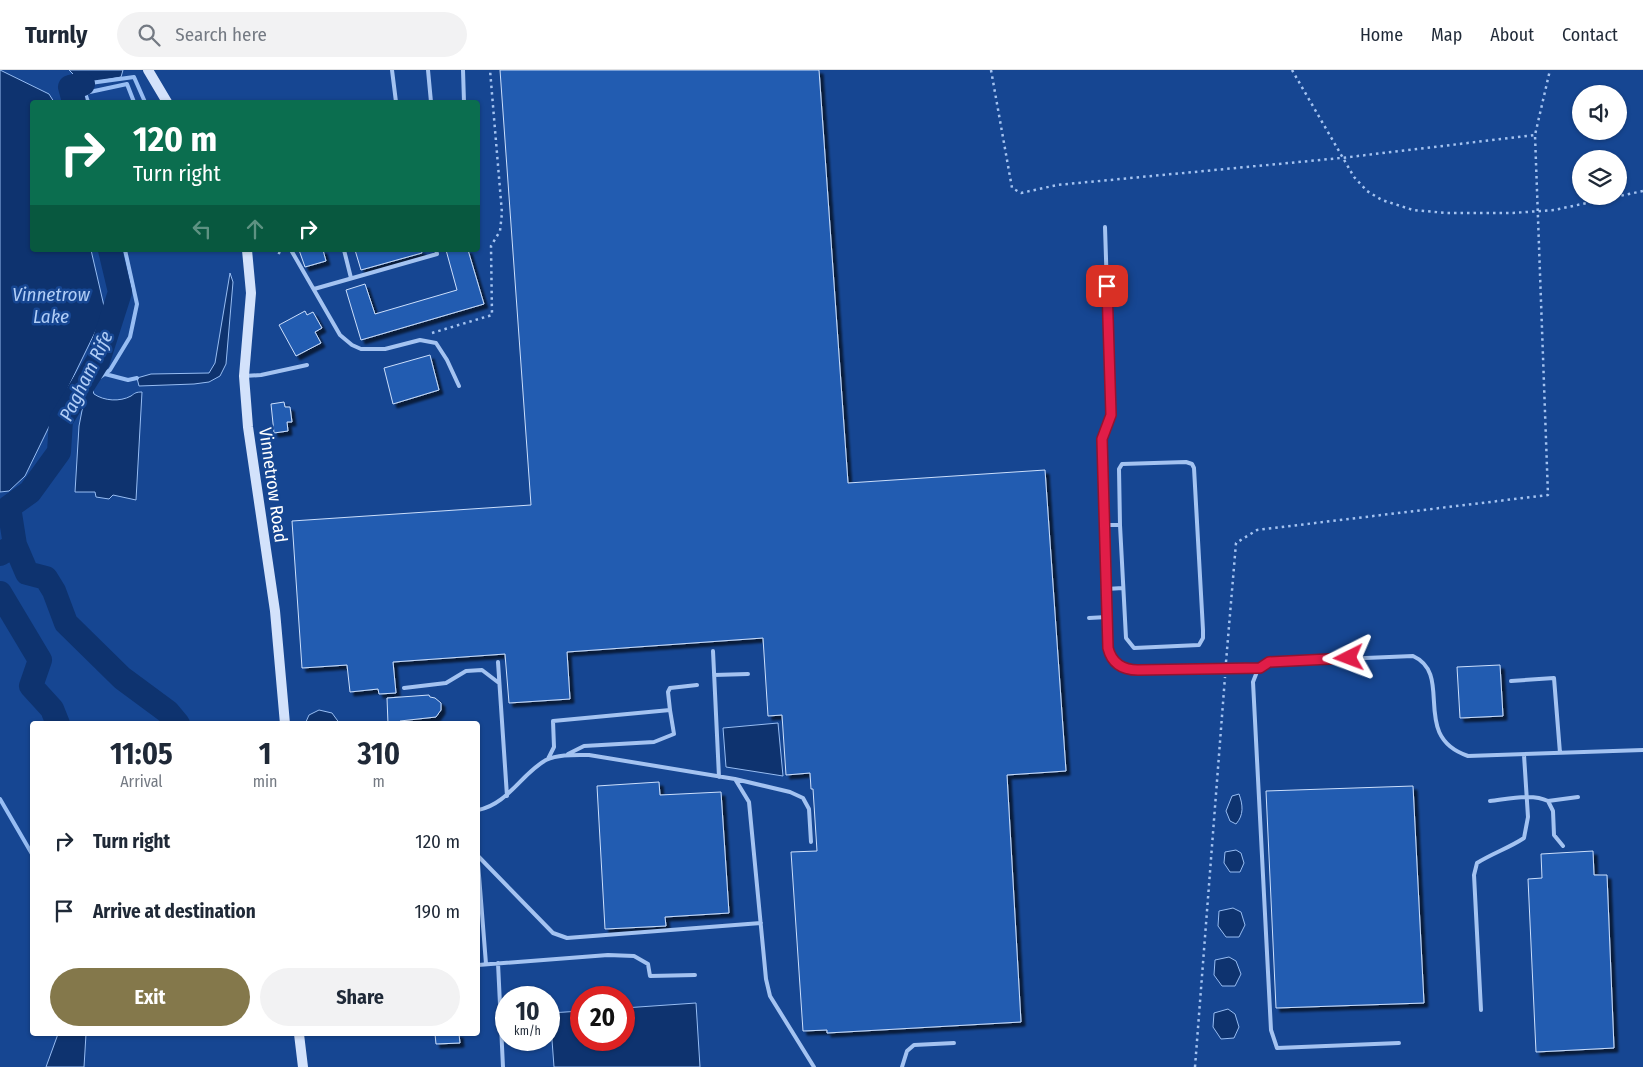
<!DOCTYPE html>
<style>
body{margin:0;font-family:"Fira Sans Condensed",sans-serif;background:#f2f2f3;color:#1f2937;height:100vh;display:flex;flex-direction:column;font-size:19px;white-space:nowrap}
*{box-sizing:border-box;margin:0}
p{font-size:16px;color:#747a83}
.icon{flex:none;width:28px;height:28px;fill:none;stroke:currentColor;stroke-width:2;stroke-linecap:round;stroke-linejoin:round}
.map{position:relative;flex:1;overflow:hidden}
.sheet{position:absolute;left:30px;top:651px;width:450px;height:315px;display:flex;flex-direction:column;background:#fff;border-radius:5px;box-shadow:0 1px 4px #0004}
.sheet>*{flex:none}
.hud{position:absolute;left:30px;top:30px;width:450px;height:152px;border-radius:5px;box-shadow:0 1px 4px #0004;background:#0b6e4f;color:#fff;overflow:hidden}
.controls{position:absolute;left:1572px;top:15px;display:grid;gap:10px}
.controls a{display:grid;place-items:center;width:55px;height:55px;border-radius:50%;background:#fff;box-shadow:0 1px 4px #0004;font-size:25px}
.speed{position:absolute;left:495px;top:916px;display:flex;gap:10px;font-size:25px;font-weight:700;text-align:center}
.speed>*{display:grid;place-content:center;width:65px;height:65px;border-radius:50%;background:#fff;box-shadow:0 1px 4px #0004;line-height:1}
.speed small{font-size:12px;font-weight:400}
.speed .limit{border:8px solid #d22;background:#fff;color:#111}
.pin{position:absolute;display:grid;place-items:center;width:42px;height:42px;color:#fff;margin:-21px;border-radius:10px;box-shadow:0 2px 8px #0006}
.me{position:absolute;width:55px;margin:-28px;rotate:267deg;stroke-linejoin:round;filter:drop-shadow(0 0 4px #0008)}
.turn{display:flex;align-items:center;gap:18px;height:105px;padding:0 20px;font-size:22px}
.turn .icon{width:65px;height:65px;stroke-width:2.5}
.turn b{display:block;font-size:35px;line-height:42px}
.lanes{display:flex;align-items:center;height:48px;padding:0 20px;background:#0003;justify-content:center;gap:25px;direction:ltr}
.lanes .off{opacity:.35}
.eta{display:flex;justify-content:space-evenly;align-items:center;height:85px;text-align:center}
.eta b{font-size:30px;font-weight:700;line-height:35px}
.button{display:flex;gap:10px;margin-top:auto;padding:10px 20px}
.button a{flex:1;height:58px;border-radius:30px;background:#84784b;color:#fff;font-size:20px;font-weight:700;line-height:58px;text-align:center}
.button a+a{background:#f2f2f3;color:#1f2937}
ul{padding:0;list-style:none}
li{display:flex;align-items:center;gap:15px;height:70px;padding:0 20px}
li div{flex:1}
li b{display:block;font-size:19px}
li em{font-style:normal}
header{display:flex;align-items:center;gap:30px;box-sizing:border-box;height:70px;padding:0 25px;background:#fff;border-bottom:1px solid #e0e1e3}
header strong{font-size:24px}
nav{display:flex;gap:28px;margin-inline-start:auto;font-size:18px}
.search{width:350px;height:45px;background:#f2f2f3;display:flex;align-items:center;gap:12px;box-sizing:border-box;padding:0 18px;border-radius:28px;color:#747a83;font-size:19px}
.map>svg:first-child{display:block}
</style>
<header>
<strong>Turnly</strong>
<div class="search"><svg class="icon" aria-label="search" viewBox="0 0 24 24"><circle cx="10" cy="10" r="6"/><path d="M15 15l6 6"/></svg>Search here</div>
<nav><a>Home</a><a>Map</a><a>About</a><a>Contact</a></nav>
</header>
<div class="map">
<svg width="1643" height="997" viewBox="0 0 1643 997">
<defs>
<filter id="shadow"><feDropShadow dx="4" dy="4" stdDeviation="1" flood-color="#0009"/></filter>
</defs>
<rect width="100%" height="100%" fill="#164692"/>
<path fill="#0e336f" stroke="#97bdf3" d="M0 0 49 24 54 32H32V180H91L104 236 103 246 25 406 9 421 0 422Z
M69 0H123L121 7 83 14Z
M230 203 233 212 226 294 220 306 209 312 194 314 139 316 137 308 151 304 209 303 215 293Z
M85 310 91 315 94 324C104 331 120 332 131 326 135 323 136 322 142 322L136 430 113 425 109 429 96 427 95 422H75L79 356 85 325 77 324Z
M319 640 332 643 340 654H305L309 645Z
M778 653 783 706 726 697 723 658Z
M1239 724C1243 735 1244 745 1236 754L1230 751 1226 741 1232 726Z
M1236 780 1241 783 1244 793 1240 802H1230L1224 793 1225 782Z
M1233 838 1241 842 1245 855 1239 867H1226L1218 856 1219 841Z
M1229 887 1236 891 1241 904 1235 916H1222L1214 905 1215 890Z
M696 933 700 997H554L550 943 581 941V970H624V938Z
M1228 939 1235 944 1239 957 1234 968 1221 969 1213 957 1214 943Z
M58 964H86L84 997H46Z"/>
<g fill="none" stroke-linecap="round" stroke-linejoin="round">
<path stroke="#97bdf3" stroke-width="4" d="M83 14 134 7 145 32
M88 32 85 23 127 14 134 32
M105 304 128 310 137 308
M85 310 100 307 110 300 130 267 137 234 125 180
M0 729 32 784"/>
<path stroke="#0e336f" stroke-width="24" d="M74 32 70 17 83 14
M15 475 27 503 46 508 54 521 66 553 122 608 168 642 178 654
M0 484 15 475 9 437 30 422 59 382 61 350 98 291 120 222 110 180
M0 523 40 590 31 616 52 639 58 654"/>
</g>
<path fill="#245cb1" stroke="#cbdffc" filter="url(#shadow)" d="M500 0H819L848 413 1045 400 1066 701 1007 705 1021 952 827 963V960L803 961 791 782 817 781 813 719H811L810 703 786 705 782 645 768 646 763 568 567 582 570 629 509 633 505 584 393 592 396 623 379 624 378 619 350 622 347 595 302 598 292 451 531 435Z
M299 180H323L326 191 305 197Z
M355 180H421L422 183 361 200Z
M446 180H468L484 234 361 270 346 220 365 214 375 244 457 220Z
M305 241 307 245 313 242 322 258 315 262 321 273 296 286 279 255Z
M430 285 439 320 393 334 384 298Z
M284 332 285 337H290L292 352H287L288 361 274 363 271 334Z
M1500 595 1503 646 1460 648 1457 597Z
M429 625 430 627 435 628 441 633V640L436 647 400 651V654H388L387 628Z
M659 712 660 725 721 722 729 843 665 847 666 856 605 859 597 716Z
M1413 716 1424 933 1276 938 1266 721Z
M1593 781 1594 805H1607L1614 978 1536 982 1528 809 1542 808 1541 784Z
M435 964H459L460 973 436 974Z"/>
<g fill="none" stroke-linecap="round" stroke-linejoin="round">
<path stroke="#a4c3f1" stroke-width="2.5" stroke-dasharray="2.5 4" stroke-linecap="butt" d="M991 0 1012 118 1021 123 1057 115 1341 88 1535 65
M1292 0 1354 107 1367 121 1382 130 1413 140 1447 143H1513L1554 140 1643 121
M272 180 284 185
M432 263 492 245 491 176 500 161 502 143 490 0
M1226 592 1236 473 1257 460 1548 425 1535 65 1550 0
M1195 997 1225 607"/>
<path stroke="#a4c3f1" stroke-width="4" d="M392 0 396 32
M428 0 431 32
M463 0 464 32
M1105 157 1111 345 1102 369 1109 584 1119 596 1129 600 1259 598
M291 180 340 265 352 275 361 279H385L420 270 436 273 447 290 459 316
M344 180 351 208
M314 219 437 184 436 180
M244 306 261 305 307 295
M1104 455H1120L1119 399 1122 394 1186 392 1192 394 1194 398 1203 560V568L1199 575 1134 578 1126 568 1120 455
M1106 519 1123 518
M1089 548 1107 547
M713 581 719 707
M498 592 507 726
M714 605 748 604
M1511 611 1554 608 1560 683
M404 618 446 613 466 601 482 600 499 613
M670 640 668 622 670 618 697 615
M548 689 554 677 553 651 670 640 674 664 654 672 584 676 568 684
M735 709 749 732 766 909 770 926 814 997
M1490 731C1508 729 1532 723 1548 731L1553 741 1554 765 1563 776
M1548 731 1578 727
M478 740C508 734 521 704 546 690 559 684 575 685 589 685L735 709 790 722 803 728 809 739 811 772
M478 786 553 863 567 868 761 853
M478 793 486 894
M498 893 503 997
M478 895 608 885 634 886 648 894 650 906 695 905
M1481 940 1474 805 1477 793C1493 783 1509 778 1524 768L1528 747 1524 685
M1399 973 1277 978 1271 960 1253 612 1258 599 1269 592 1413 586C1455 605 1409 666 1468 686L1643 680
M902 997 907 981 914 975 954 973"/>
<path stroke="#d3e2fb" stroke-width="10" d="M148 0 167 32
M247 180 251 223 244 306 248 357 275 541 285 654
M299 964 303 997"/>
</g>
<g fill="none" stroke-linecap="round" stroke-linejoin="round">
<defs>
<path id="route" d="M1107 216 1111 345 1102 369 1108 578C1112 594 1123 600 1138 600L1260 598 1269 592 1349 588"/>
</defs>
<use href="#route" stroke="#92132f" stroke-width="12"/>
<use href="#route" stroke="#e11d48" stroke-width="9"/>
</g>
<g text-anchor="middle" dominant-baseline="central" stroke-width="5" stroke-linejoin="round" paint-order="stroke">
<g font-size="18" fill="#fff" stroke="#164692">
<text transform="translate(273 415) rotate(82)">Vinnetrow Road</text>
</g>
<g font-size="19" font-style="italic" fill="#b1cef7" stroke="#164692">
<text x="51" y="224">Vinnetrow<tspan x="51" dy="22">Lake</tspan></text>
<text transform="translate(86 306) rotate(-64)">Pagham Rife</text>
</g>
</g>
</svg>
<div class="controls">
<a><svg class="icon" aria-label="sound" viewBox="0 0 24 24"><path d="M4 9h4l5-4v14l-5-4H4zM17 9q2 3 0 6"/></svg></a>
<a><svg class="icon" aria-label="layers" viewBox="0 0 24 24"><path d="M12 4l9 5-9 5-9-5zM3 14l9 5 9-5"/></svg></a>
</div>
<div class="speed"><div>10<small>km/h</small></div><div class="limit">20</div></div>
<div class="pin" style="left:1107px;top:216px;background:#d93025"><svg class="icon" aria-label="arrive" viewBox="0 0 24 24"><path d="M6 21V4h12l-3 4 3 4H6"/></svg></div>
<svg class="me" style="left:1349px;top:588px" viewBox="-20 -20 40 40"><path d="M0-17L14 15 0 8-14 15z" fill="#e11d48" stroke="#fff" stroke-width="4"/></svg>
<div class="hud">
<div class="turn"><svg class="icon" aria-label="right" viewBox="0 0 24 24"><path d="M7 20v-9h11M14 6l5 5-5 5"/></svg><div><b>120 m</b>Turn right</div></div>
<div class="lanes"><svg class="icon off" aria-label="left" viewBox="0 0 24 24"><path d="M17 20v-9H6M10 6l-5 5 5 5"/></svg><svg class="icon off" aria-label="ahead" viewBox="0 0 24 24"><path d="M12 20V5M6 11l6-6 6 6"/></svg><svg class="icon" aria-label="right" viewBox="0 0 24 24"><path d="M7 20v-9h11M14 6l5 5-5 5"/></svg></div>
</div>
<section class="sheet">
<div class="eta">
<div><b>11:05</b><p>Arrival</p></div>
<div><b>1</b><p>min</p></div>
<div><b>310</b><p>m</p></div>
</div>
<ul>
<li><svg class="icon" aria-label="right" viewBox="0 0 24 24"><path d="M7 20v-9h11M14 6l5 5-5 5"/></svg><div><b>Turn right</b></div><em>120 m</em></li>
<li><svg class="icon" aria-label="arrive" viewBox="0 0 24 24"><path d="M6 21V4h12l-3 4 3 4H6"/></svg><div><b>Arrive at destination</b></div><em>190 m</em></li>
</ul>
<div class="button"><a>Exit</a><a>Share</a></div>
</section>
</div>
